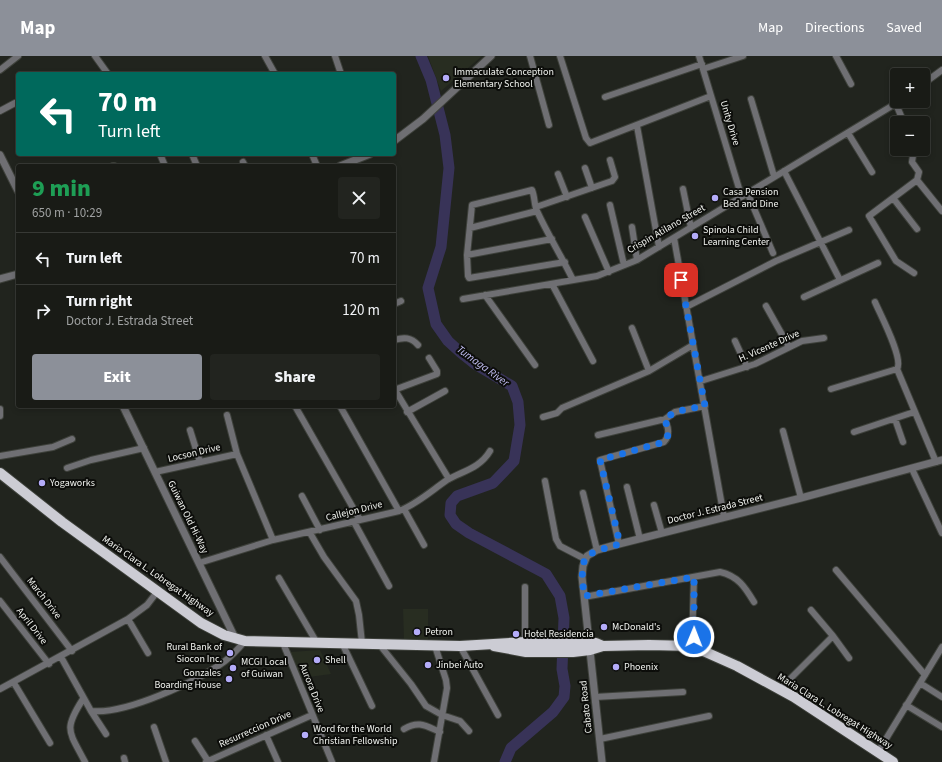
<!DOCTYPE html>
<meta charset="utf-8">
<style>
body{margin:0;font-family:"Source Sans 3",sans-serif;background:#22241f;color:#f1f3f6;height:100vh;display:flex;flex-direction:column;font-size:15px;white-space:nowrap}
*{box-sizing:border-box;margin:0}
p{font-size:13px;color:#9fa1a1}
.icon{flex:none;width:22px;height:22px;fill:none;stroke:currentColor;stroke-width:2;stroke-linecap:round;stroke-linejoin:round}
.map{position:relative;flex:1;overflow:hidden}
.panel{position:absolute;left:16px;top:108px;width:380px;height:244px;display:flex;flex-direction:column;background:#191b16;border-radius:4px;box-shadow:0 2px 6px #0003,0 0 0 1px #373935}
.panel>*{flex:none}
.top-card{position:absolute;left:16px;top:16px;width:380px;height:84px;border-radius:4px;box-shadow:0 2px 6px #0003,0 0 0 1px #373935;background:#00695c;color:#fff;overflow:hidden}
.controls{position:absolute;left:890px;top:12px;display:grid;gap:8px}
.controls a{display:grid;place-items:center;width:40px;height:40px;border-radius:4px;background:#191b16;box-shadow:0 2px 6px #0003,0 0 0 1px #373935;font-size:20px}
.pin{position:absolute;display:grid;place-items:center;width:34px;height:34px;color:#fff;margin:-17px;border-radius:8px;box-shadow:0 2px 6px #0006}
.me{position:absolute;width:44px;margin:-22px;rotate:1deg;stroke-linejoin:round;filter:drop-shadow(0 0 3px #0008)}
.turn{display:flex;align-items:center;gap:14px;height:84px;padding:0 16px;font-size:18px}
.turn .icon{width:52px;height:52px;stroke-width:2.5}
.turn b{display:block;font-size:28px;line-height:34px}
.round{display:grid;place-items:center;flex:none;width:42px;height:42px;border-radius:4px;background:#22241f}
.head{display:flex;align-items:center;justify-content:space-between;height:68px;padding:0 16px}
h1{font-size:24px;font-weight:800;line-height:30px;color:#1e9e55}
.button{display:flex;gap:8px;margin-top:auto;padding:8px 16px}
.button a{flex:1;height:46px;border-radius:4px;background:#8c9099;color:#fff;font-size:16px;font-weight:800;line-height:46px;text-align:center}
.button a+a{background:#22241f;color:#f1f3f6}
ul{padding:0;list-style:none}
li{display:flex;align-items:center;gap:12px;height:52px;padding:0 16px;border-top:1px solid #373935}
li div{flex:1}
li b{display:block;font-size:15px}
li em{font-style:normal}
header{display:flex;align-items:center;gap:24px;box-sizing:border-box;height:56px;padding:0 20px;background:#8c9099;color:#fff}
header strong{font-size:19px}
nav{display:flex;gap:22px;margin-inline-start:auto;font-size:14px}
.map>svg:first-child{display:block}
</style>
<header>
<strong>Map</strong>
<nav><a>Map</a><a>Directions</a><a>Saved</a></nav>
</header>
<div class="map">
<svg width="942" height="706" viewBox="0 0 942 706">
<rect width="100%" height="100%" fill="#21241e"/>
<path fill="#282d21" d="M428 0H482L441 35Z
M403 553H428V584H404Z
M320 594 331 618 301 622 290 596Z"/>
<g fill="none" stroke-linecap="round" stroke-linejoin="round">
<path stroke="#383358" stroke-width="11" d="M421 0 431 24 445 79 449 112 441 191 428 232 436 268 448 285 460 296 475 308 512 330 518 346 520 369 514 405 493 427 457 440 451 447 450 459 456 468 469 477 546 518 560 540 564 562 562 613 565 630 564 641 553 656 511 692 505 706"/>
<defs>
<path id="minor" d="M95 0 108 18
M265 0 275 18
M335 0 341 18
M530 0 549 69
M560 0 586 82 590 87 711 40
M699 0 741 139
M836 0 851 28
M703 13 743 0
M0 14 18 0
M923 28 942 14
M605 41 702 8
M751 43 774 120
M896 48 904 67
M0 55 15 47
M637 70 659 191
M848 77 872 116
M914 93 912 106 919 116 917 124
M160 98 165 110
M192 98 197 110
M312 98 317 110
M243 106 245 110
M113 110H114
M585 112 592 132
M784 115 840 224
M558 118 567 141
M917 124 942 155
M683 133 691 172
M747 136 773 197
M893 142 917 173
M610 149 624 209
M536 151 612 125 615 121 610 104
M585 161 609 216
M632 171 637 204
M470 172 537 155
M674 182 724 461
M467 199 552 183
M565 206 469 222 468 220 467 199 472 149 532 134C535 141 534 149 537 155 548 179 562 201 573 224
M914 217 896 205 869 160 917 124
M552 228 593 305
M485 239 535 309
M804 241 878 207
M463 243 597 220 637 204 900 45
M875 246C880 258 904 303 897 313L936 406
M394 248 401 245
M766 250 789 291
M686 251 776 205 849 174
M632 272 649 315
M394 284C404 281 411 281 418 289
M735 285 747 311
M701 325 755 308 802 285 824 282
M831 333 897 313
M394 334 437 318V315L429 302
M395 334 449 423
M295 350 360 464
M0 353V360
M407 356 445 335
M227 359 237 398 273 484
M543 361 557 357 562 352 649 315 693 289
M895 363 903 386
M664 364 675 356 705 350
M190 374 200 406
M783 375 801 442
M854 376 914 356
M598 379 661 364H664C669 370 670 380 664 386L600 404 619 488
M0 400 53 391 72 383
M67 412 91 404 144 392
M912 413 942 477
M155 416 237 398
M545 425 556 483 560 490 585 503
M627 431 640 483
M583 437 597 494
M302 440 320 474
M654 449 662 477
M404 453 424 489
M399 455C417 448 431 435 447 424 463 415 480 412 490 395
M354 466 389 530
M310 477 324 501 356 545 359 559 362 587
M0 501 72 595
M199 507 273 484 399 455 340 350
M836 514 925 619
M279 522 317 587
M525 531V586
M584 541 720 516C738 520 745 531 754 546
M0 545 49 608
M128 563 148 597
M833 580 849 602
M283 587 332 706
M342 587 372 650
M379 588 411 628 426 650 442 659 460 665 469 675
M460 590 498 659
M692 590 694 521
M61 601 91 655
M14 627 50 687
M920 627 942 641
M0 633 128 563 147 549 157 536
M780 633 833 580 811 554
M595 641 683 636
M83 643C63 674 69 675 85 706
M906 649 942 671
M154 671 166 706
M404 673C419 664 426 670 440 676
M106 678 91 655C125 659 198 625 225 605 233 599 239 592 245 585
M266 679 278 706
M600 683 709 660
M195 685 208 705
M878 696 942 591
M124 702 125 706
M206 706 312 659
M434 706 447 632 446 624 435 590"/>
<path id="tertiary" d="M394 85 423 63 491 0
M0 99 18 135
M340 110 370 98
M0 223 18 218
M123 350 235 582
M602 706 582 521 583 510 587 500 597 494 619 488 801 442 942 404"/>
<path id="trunk" d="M0 417 62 466 201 567 224 579 245 585 460 590 525 586H573L596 587 603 590
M494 590 526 596H573L590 594 603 590 649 589 692 590 737 610 794 641 893 706"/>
</defs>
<use href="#minor" stroke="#3e413b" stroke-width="8"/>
<use href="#tertiary" stroke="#3e413b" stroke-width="9"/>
<use href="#trunk" stroke="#3e413b" stroke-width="12"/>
<use href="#minor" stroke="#6f6f73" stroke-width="6"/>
<use href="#tertiary" stroke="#6f6f73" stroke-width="7"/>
<use href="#trunk" stroke="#ccccd4" stroke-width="10"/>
</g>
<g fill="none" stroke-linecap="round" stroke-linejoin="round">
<path stroke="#1a73e8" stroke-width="7" stroke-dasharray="0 12.6" d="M681 224 705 350C690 353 675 353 664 364 669 370 670 380 664 386L600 404 620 488C580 499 580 499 584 540L694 521V581"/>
</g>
<g fill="#b4acf9" stroke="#0c0d0a" stroke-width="1.5">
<circle cx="446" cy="22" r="4"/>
<circle cx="715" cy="142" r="4"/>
<circle cx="695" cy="180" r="4"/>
<circle cx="42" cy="427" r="4"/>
<circle cx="604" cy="571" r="4"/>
<circle cx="417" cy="576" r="4"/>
<circle cx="516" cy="578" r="4"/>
<circle cx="230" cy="597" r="4"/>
<circle cx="317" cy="604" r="4"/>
<circle cx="428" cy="609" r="4"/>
<circle cx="616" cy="611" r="4"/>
<circle cx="233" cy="612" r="4"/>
<circle cx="229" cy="623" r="4"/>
<circle cx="305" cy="679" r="4"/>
</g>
<g text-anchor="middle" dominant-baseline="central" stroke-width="4" stroke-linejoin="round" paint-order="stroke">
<g font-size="10" fill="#f1f3ef" stroke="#0c0d0a" text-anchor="start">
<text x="454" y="16">Immaculate Conception<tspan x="454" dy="12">Elementary School</tspan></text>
<text x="723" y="136">Casa Pension<tspan x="723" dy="12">Bed and Dine</tspan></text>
<text x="703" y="174">Spinola Child<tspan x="703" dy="12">Learning Center</tspan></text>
<text x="50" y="427">Yogaworks</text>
<text x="612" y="571">McDonald's</text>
<text x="425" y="576">Petron</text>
<text x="524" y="578">Hotel Residencia</text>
<text x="222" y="591" text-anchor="end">Rural Bank of<tspan x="222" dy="12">Siocon Inc.</tspan></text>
<text x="325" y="604">Shell</text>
<text x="241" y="606">MCGI Local<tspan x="241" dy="12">of Guiwan</tspan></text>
<text x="436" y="609">Jinbei Auto</text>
<text x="624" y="611">Phoenix</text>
<text x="221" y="617" text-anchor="end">Gonzales<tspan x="221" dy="12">Boarding House</tspan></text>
<text x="313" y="673">Word for the World<tspan x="313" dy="12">Christian Fellowship</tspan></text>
</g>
<g font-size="10" fill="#f1f3ef" stroke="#0c0d0a">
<text transform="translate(730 67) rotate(73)">Unity Drive</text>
<text transform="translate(666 173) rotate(-30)">Crispin Atilano Street</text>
<text transform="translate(769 290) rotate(-24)">H. Vicente Drive</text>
<text transform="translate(194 397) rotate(-13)">Locson Drive</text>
<text transform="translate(715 453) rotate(-14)">Doctor J. Estrada Street</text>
<text transform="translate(354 455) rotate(-14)">Callejon Drive</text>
<text transform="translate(188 461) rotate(64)">Guiwan Old Hi-Way</text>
<text transform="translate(158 520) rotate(35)">Maria Clara L. Lobregat Highway</text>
<text transform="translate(44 542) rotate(52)">March Drive</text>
<text transform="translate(32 570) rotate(52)">April Drive</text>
<text transform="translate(312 632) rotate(68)">Aurora Drive</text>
<text transform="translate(586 651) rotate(-96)">Cabato Road</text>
<text transform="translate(835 655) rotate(32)">Maria Clara L. Lobregat Highway</text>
<text transform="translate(255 673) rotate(-24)">Resurreccion Drive</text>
</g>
<g font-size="11" font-style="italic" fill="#c3bff4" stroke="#0c0d0a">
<text transform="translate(483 310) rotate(36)">Tumaga River</text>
</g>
</g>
</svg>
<div class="controls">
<a>+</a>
<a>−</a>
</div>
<div class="pin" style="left:681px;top:224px;background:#d93025"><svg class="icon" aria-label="arrive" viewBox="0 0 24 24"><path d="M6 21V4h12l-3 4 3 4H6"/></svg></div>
<svg class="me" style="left:694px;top:581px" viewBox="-20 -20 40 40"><circle r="17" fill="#1a73e8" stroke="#fff" stroke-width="3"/><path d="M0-11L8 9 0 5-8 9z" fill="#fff"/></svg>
<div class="top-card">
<div class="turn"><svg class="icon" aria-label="left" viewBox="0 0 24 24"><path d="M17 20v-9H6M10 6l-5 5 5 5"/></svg><div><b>70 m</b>Turn left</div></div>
</div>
<section class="panel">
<div class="head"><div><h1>9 min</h1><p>650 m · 10:29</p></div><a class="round"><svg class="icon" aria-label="close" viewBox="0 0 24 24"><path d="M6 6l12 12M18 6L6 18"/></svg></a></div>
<ul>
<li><svg class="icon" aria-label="left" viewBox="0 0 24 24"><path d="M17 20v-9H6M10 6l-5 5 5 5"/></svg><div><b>Turn left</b></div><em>70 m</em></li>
<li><svg class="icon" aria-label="right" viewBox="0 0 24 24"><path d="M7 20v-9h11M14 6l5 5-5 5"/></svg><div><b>Turn right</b><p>Doctor J. Estrada Street</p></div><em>120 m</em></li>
</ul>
<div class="button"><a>Exit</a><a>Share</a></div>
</section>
</div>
